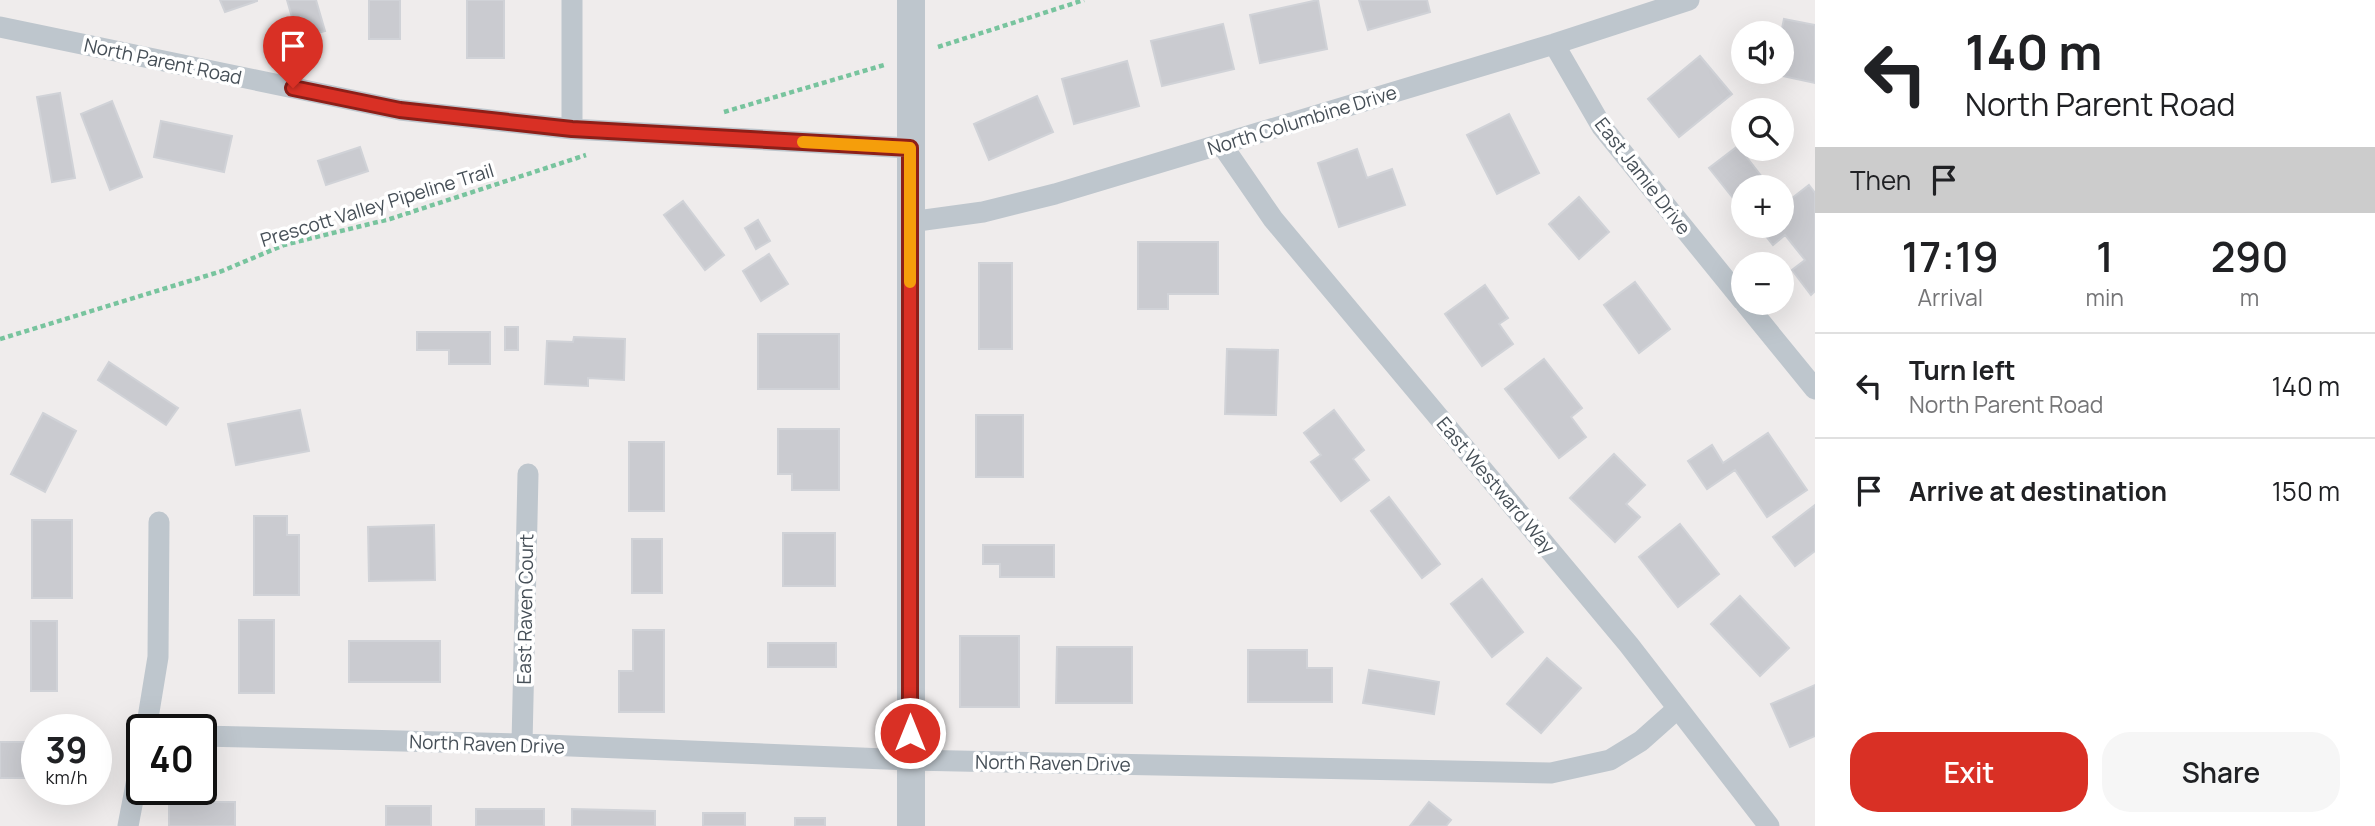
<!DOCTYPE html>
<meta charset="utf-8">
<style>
body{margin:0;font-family:Manrope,sans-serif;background:#f6f6f6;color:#202124;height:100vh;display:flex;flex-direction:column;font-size:26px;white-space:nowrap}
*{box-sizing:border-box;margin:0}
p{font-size:23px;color:#757577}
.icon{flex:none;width:38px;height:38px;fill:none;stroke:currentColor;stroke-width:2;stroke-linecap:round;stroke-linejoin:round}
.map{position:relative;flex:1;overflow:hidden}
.details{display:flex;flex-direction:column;background:#fff;width:560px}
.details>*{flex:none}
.top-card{background:#fff;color:#202124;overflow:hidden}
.fabs{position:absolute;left:1731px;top:21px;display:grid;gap:14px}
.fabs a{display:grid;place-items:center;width:63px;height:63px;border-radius:50%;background:#fff;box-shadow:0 7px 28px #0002;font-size:35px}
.speed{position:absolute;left:21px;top:714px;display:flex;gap:14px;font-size:35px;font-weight:700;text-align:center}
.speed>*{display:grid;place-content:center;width:91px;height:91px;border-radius:50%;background:#fff;box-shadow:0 7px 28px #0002;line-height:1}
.speed small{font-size:18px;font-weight:400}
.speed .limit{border:4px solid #111;border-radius:10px;background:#fff;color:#111}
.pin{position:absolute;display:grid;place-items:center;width:60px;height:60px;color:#fff;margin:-72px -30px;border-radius:50% 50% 50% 0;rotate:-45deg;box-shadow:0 0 7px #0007}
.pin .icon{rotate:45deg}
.me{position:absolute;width:77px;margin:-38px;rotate:0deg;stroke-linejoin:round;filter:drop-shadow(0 0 5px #0008)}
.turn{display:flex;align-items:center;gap:24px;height:147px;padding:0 35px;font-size:32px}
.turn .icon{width:91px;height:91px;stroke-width:2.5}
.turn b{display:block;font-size:49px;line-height:60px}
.then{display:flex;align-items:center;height:66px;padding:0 35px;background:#0003;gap:14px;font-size:26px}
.eta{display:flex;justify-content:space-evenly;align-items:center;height:119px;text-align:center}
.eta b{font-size:42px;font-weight:600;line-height:49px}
.cta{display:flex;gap:14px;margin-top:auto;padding:14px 35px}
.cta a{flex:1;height:80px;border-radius:28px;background:#d93025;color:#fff;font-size:28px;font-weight:600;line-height:80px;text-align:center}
.cta a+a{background:#f6f6f6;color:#202124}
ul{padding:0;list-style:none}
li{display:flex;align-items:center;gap:21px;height:105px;padding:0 35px;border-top:2px solid #e0e0e0}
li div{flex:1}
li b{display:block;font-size:26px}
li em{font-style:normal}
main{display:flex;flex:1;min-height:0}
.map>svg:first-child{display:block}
</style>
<main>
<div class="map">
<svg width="1815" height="826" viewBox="0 0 1815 826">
<rect width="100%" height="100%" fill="#efecec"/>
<path fill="#cacbd0" stroke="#d0d2d7" stroke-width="2" d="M220 0H257V1L225 12Z
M287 0H316L325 31 298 38Z
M369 0H400V39H369Z
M467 0H504V58H467Z
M1318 0 1327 49 1260 63 1250 15Z
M1359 0H1427L1430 12 1368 30Z
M1784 19 1815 25V83L1773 74V72H1782L1781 33Z
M1223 24 1234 69 1162 86 1151 41Z
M1700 56 1732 94 1679 137 1648 99Z
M1127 61 1139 106 1074 124 1062 79Z
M60 93 75 178 52 182 37 97Z
M1037 96 1053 132 989 160 974 124Z
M112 101 142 177 110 190 81 114Z
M1509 114 1539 173 1497 194 1467 135Z
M161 121 232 136 224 172 154 157Z
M1738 146 1769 186 1743 187V206L1741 208 1709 168Z
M360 147 368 171 326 185 318 161Z
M1357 149 1367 178 1392 169 1405 205 1339 227 1318 163Z
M1809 185 1815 193V291L1811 295 1792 270 1805 260 1785 235 1773 245 1758 226H1782V206Z
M1579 197 1609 232 1579 259 1549 224Z
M683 201 724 255 705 270 664 215Z
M758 220 770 241 756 249 745 228Z
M1138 242H1218V294H1168V309H1138Z
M769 254 788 284 761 301 743 271Z
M979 263H1012V349H979Z
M1635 282 1670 329 1639 353 1604 305Z
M1485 285 1508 318 1499 324 1513 344 1482 366 1445 314Z
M505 327H518V350H505Z
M417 332H490V364H449V350H417Z
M758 334H839V389H758Z
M574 337 625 339 624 380 588 378V386L545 384 547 341 573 342Z
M1227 349 1278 350 1276 415 1225 414Z
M1544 359 1582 408 1571 417 1586 437 1559 458 1505 389Z
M109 362 178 408 166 425 98 380Z
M300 410 309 451 236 465 228 424Z
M1334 410 1364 450 1353 459 1369 480 1341 501 1311 462 1321 455 1304 433Z
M43 413 76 431 45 492 11 474Z
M976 415H1023V477H976Z
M778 429H839V490H792V474H778Z
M1768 433 1807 490 1767 517 1735 470 1707 489 1688 461 1712 445 1723 463Z
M629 442H664V511H629Z
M1614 454 1645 485 1626 504 1640 517 1615 542 1570 498Z
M1389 497 1440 564 1422 578 1371 511Z
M1815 505V551L1795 566 1773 537Z
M254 516H287V535H299V595H254Z
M32 520H72V598H32Z
M1680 524 1719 574 1678 607 1639 557Z
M434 525 435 580 369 581 368 527Z
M783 533H835V586H783Z
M632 539H662V593H632Z
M983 545H1054V577H1000V564H983Z
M1482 579 1523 632 1492 657 1451 604Z
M1740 596 1789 648 1760 676 1711 624Z
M239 620H274V693H239Z
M31 621H57V691H31Z
M633 630H664V712H619V671H633Z
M960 636H1019V707H960Z
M349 641H440V682H349Z
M768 643H836V667H768Z
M1057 647H1132V703H1056Z
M1248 650H1307V668H1332V702H1248Z
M1547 658 1581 688 1541 733 1507 704Z
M1369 670 1439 682 1434 714 1363 703Z
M1815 685V736L1790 747 1771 704Z
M0 742H37V778H0Z
M169 802H235V826H169Z
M1429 802 1451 820 1446 826H1410Z
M386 806H431V826H386Z
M476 809H544V826H476Z
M572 809 655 811V826H572Z
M703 813H745V826H703Z
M795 818H825V826H795Z"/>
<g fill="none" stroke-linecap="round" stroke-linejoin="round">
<path stroke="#78c49e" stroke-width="4.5" stroke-dasharray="5 3.5" stroke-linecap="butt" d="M938 47 1084 0
M724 112 884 65
M0 339 222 271 284 245 390 219 586 155"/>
<path stroke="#bec6cd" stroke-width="21" d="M572 0V129
M0 27 400 110 572 129 910 148
M1554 44 1602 127 1743 301
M1222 145 1273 219 1629 645 1769 826
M910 222 983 212 1055 194 1554 44 1689 0
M1745 303 1815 389
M146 730 158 657 159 522
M201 736 522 744 910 760 1551 773 1610 760 1641 741 1677 709
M522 744 528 474
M128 826 142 753"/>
<path stroke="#bec6cd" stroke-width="28" d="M911 826V0"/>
</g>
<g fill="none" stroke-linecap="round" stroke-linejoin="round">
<defs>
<path id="route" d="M293 88 400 110 572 129 910 148V733"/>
</defs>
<use href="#route" stroke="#8d1f18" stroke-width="18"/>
<use href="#route" stroke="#d93025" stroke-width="12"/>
<path stroke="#f59e0b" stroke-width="12" d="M803 142 910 148V282"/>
</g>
<g text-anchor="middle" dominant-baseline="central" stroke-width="7" stroke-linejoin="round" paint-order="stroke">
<g font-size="19" fill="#464f57" stroke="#fff">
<text transform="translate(163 61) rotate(12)">North Parent Road</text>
<text transform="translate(1302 120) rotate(-17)">North Columbine Drive</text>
<text transform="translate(1643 176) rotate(52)">East Jamie Drive</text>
<text transform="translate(377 205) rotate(-17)">Prescott Valley Pipeline Trail</text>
<text transform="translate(1496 485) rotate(50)">East Westward Way</text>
<text transform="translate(525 609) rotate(-89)">East Raven Court</text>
<text transform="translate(487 744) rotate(2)">North Raven Drive</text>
<text transform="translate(1053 763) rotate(1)">North Raven Drive</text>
</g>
</g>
</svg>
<div class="fabs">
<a><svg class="icon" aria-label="sound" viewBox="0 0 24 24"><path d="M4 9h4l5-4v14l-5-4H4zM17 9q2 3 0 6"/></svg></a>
<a><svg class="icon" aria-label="search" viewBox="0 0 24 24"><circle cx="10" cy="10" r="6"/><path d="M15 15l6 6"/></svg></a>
<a>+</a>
<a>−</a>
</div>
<div class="speed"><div>39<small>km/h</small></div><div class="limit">40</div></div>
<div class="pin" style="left:293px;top:88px;background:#d93025"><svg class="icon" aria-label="arrive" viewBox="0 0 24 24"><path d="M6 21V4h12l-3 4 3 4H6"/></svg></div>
<svg class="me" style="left:910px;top:733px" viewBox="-20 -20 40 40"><circle r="17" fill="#d93025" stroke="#fff" stroke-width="3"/><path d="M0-11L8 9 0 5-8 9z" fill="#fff"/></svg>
</div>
<section class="details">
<div class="top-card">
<div class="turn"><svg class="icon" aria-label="left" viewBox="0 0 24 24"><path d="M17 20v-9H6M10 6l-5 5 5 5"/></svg><div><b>140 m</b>North Parent Road</div></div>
<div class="then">Then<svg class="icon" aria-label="arrive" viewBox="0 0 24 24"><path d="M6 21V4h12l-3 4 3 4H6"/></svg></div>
</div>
<div class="eta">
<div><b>17:19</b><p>Arrival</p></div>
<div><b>1</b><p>min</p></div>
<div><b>290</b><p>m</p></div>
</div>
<ul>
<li><svg class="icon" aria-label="left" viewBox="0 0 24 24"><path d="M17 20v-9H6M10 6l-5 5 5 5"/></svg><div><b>Turn left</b><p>North Parent Road</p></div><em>140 m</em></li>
<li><svg class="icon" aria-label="arrive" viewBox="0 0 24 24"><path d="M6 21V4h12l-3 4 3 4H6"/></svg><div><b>Arrive at destination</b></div><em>150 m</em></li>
</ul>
<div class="cta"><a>Exit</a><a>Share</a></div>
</section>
</main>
